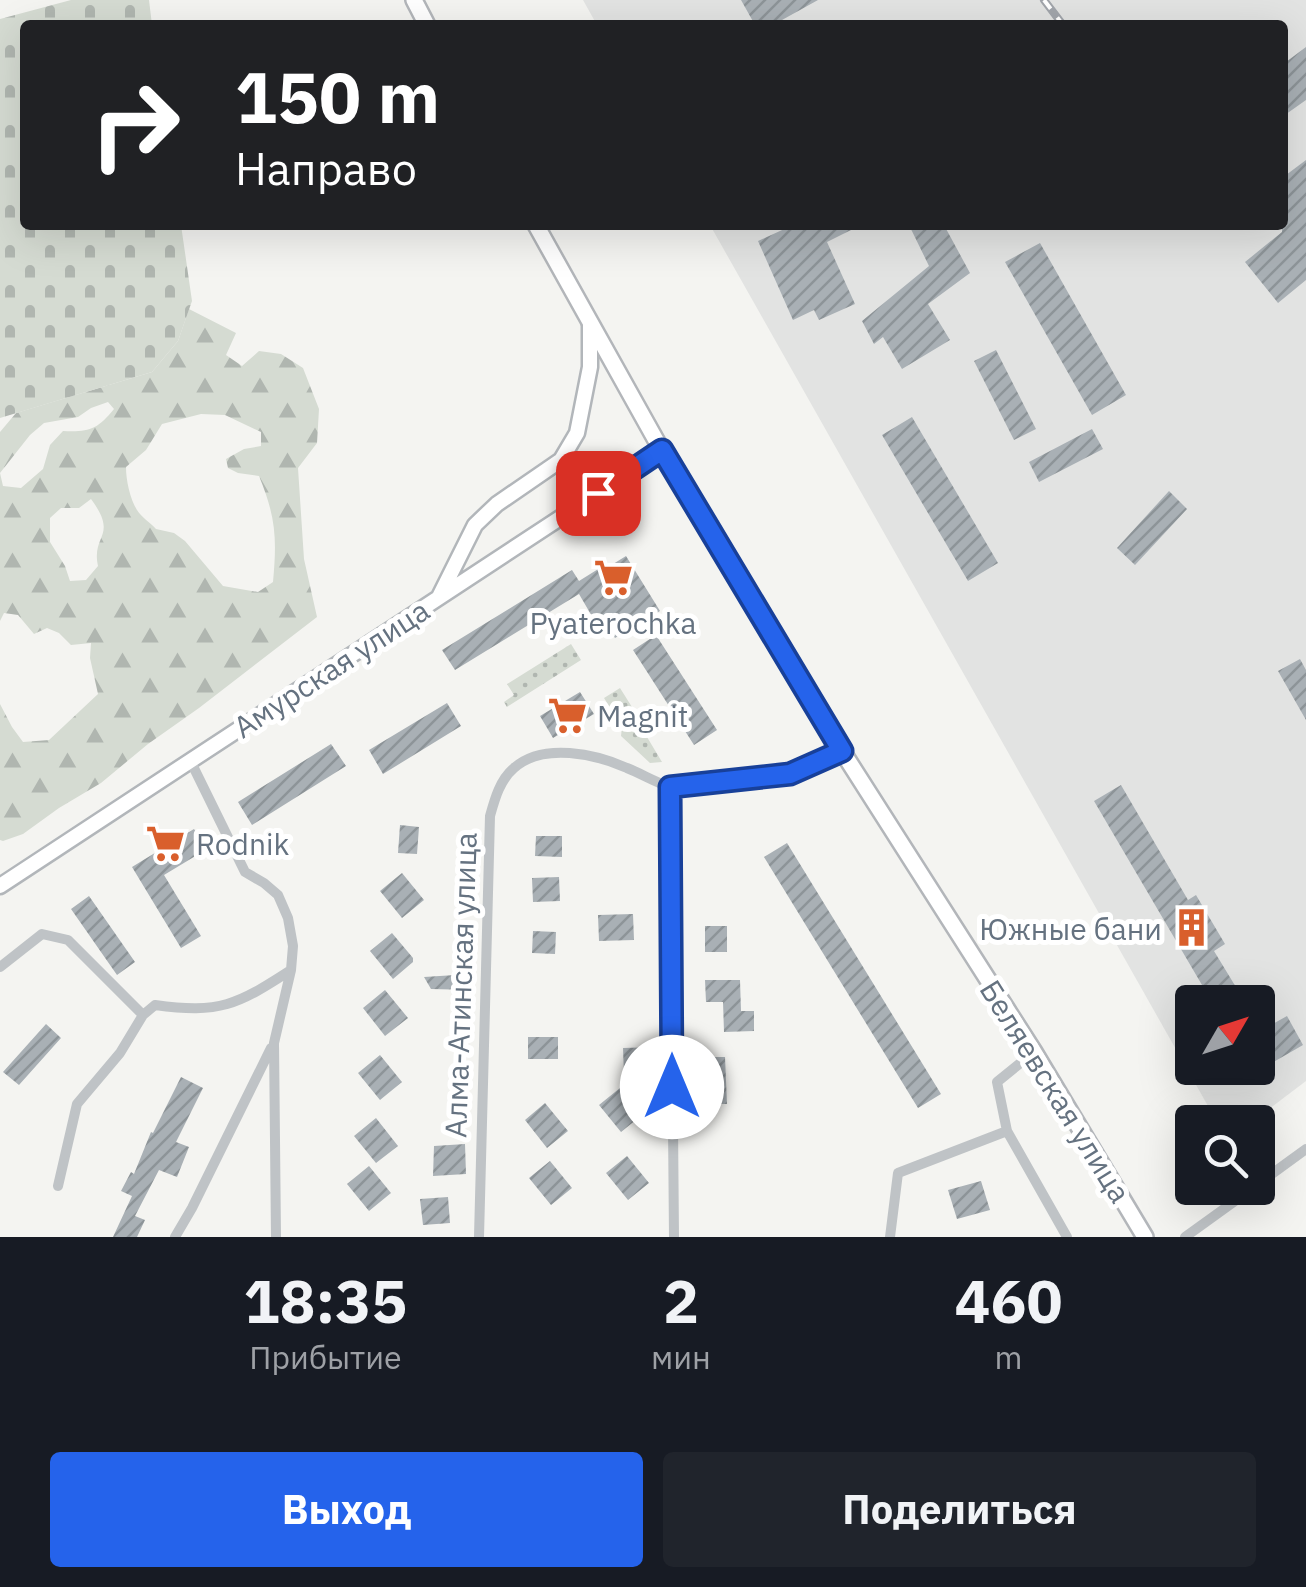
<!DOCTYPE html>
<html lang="ru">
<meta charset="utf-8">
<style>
body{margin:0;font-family:"IBM Plex Sans",sans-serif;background:#20242c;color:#f1f3f6;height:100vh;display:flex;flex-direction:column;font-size:38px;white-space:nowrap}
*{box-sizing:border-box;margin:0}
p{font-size:32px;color:#9ea1a6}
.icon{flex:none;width:55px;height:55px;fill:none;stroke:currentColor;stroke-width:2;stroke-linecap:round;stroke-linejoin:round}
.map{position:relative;height:1237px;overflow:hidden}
.panel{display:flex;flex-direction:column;background:#171b24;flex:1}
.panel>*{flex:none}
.banner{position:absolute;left:20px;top:20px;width:1268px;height:210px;border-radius:10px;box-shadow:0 10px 40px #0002;background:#202124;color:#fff;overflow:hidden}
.needle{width:65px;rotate:51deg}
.tools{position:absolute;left:1175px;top:985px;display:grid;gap:20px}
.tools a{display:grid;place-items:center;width:100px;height:100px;border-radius:10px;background:#171b24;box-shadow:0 10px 40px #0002;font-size:50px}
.pin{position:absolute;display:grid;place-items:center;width:85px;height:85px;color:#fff;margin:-42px;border-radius:20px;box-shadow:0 5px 15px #0006}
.me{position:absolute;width:110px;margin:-55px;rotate:0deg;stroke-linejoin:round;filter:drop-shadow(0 0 8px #0008)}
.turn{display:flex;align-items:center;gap:35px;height:210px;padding:0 50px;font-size:45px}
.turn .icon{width:130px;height:130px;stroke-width:2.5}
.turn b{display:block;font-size:70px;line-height:85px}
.eta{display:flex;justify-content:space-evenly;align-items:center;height:170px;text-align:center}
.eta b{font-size:60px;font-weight:700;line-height:70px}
.button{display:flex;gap:20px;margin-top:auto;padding:20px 50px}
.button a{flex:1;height:115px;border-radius:10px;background:#2563eb;color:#fff;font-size:40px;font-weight:700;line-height:115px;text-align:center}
.button a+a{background:#20242c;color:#f1f3f6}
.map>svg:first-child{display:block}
</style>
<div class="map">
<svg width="1306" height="1237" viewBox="0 0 1306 1237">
<defs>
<pattern id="grass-dots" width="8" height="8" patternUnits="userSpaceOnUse" patternTransform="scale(2.5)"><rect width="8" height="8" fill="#d5dbd2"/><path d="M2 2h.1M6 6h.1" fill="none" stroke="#b0b6b0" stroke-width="1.8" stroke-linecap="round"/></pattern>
<pattern id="forest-firs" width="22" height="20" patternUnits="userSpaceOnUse" patternTransform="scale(2.5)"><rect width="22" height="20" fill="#d5dbd2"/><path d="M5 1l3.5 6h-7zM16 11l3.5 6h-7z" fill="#b0b6b0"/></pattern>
<pattern id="cemetery-stones" width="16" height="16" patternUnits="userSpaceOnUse" patternTransform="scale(2.5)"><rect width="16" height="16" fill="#d5dbd2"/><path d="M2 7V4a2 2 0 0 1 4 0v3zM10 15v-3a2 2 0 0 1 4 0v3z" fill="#b0b6b0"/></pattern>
<pattern id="building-hatch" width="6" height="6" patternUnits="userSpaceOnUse" patternTransform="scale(2.5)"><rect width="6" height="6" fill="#a9b0b5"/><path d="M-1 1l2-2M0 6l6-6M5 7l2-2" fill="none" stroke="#8d9498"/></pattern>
</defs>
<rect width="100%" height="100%" fill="#f4f4f1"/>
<path fill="#e2e3e2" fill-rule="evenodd" d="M583 0H1306V1081L1252 1122H1217L710 225H1282V25H597ZM1192 1002H1258V1068H1192Z"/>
<path fill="url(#grass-dots)" d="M571 644 581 660 507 707 504 702 514 695 507 684Z
M620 688 637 715 645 711 656 730 647 737 662 762 650 763 621 736 622 727 604 698Z"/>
<path fill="url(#forest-firs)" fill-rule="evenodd" d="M189 309 236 333 226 355 242 366 259 351 281 354 303 368 319 409 317 443 298 468 304 559 317 617 199 708 148 744 101 783 59 808 23 834 3 841 0 840V704L12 727 23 742 49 740 98 694 90 658 91 643 71 645 59 633 47 628 34 634 18 615 4 613 0 621V432L16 413 152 372 178 341ZM108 402 114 409C97 430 89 432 63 431L50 445 43 469 21 488 3 486 0 473 30 435 44 423 78 417 91 408ZM201 414 225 415 261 432V446L244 449 226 459 228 468 238 473 259 476C276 517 277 539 273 582L258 592 223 586 185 541 174 533 156 529C151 523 141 517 137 510 130 499 126 480 126 467L146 450 162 424ZM91 499C119 537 91 534 98 566L86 580 70 581 65 566 50 542V518L61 508H79Z"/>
<path fill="url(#cemetery-stones)" d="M71 0H149L152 25H25V225H181L192 301 178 341 152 372 0 418V19Z"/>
<path fill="url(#building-hatch)" d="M741 0H818L773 25H755Z
M1306 47V100L1282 117V65Z
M1306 160V280L1278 303 1245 262 1282 232V178Z
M793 225H861L827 242 855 304 819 320 814 310 793 320 758 241Z
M909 225H944L970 273 928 304 950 340 902 369 883 337 874 344 862 321 929 266Z
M1040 243 1126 395 1092 415 1005 262Z
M996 350 1036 429 1014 440 974 361Z
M912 417 998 563 968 581 882 435Z
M1092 429 1103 449 1039 482 1029 462Z
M1169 491 1187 509 1135 565 1117 548Z
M626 556 660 611 615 638 607 626 600 630 579 594 455 670 442 650 572 570 579 581 603 566 605 569Z
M656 635 717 730 694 745 633 650Z
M1300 659 1306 670V720L1278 671Z
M580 692 594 714 553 738 540 716Z
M447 703 461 726 383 774 369 750Z
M331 744 346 766 252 825 238 802Z
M1121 785 1188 900 1196 895 1225 944 1214 951 1245 1002H1212L1094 801Z
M400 825 419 827 417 854 398 853Z
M194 829 207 849 164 875 201 936 181 948 132 867Z
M536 836H562V857L535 856Z
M787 843 941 1094 918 1108 764 857Z
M402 873 424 900 402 918 380 891Z
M559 877 560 901 533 902 532 878Z
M89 896 135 962 117 975 71 909Z
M633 914 634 940 599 941 598 915Z
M705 926H727V952H705Z
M533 931 556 932 555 954 532 953Z
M392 933 413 958V962L393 979 370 951Z
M471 974 472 990 431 989 424 977Z
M705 980H740L741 1011H754V1031L724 1032 723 1002H706Z
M385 990 408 1018 385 1036 363 1008Z
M1287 1016 1303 1045 1258 1071V1032Z
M46 1024 61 1038 19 1085 3 1072Z
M528 1037H558V1059H528Z
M658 1047 659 1074 624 1075 623 1048Z
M380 1055 402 1082 380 1100 358 1073Z
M704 1057H725L727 1104H703Z
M181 1077 203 1088 176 1142 189 1147 177 1177 159 1170 135 1216 145 1220 137 1237H113L132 1196 121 1191 131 1172 134 1174 151 1132 153 1133Z
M620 1088 642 1115 621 1132 599 1105Z
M545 1103 568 1131 547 1148 525 1120Z
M376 1118 398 1146 376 1163 354 1136Z
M465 1144 466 1174 433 1176 434 1146Z
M627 1156 649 1183 628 1200 606 1173Z
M550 1161 572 1188 551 1205 529 1178Z
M369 1166 391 1193 369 1211 347 1184Z
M981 1181 990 1210 957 1219 948 1190Z
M448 1197 450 1223 423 1225 420 1199Z"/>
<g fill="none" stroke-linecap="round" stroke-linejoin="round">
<defs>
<path id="secondary" d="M439 597 475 525 497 504 561 460 577 433 590 367V325
M0 886 662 451"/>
<path id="primary" d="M414 0 427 25
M536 225 662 451 842 751 1034 1052 1145 1237"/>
</defs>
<use href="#secondary" stroke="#b2b6ba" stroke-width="19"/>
<use href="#primary" stroke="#b3b6ba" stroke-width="20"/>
<path stroke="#bfc3c6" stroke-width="10" d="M190 760 245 872 264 883 278 895 288 918 293 946 291 970 274 1043 276 1237
M670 787 674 1237
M0 967 42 934 68 940 143 1015 120 1053 77 1104 58 1186
M143 1015 155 1005C220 1014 237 1005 291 970
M1007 1131 1067 1237
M1258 1184 1306 1149
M175 1237 192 1208 271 1048
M479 1237 490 816C495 798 500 780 514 768 543 742 596 754 627 768 642 774 655 782 670 787L790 774 842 751
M890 1237 898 1173 1007 1131 997 1082 1034 1052
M1185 1237 1253 1188"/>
<use href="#secondary" stroke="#fff" stroke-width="14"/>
<use href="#primary" stroke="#fff" stroke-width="15"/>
<defs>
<path id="rail" d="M1044 0 1063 25"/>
</defs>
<use href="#rail" stroke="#a1a5ab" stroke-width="8"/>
<use href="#rail" stroke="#fff" stroke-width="4" stroke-dasharray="11" stroke-linecap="butt"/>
</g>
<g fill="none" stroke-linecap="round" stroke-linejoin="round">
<defs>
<path id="route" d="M598 493 662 450 842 751 790 774 670 787 672 1087"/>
</defs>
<use href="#route" stroke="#184099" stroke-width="25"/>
<use href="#route" stroke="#2563eb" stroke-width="18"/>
</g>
<defs>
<symbol id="supermarket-bare" viewBox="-9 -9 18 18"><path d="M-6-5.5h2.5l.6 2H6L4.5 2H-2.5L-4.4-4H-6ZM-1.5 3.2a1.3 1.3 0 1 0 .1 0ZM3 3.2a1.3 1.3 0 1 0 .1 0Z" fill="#d95f2c" stroke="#fff" stroke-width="2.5" paint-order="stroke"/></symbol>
<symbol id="building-bare" viewBox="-9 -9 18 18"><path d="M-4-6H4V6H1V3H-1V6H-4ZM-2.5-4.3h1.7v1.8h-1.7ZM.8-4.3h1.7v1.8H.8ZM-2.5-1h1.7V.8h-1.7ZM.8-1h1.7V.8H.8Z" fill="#d95f2c" stroke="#fff" stroke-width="2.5" paint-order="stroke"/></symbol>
</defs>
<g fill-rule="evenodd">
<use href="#supermarket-bare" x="586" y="550" width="55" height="55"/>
<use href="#supermarket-bare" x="540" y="688" width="55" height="55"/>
<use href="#supermarket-bare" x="138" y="816" width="55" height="55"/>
<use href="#building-bare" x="1164" y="900" width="55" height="55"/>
</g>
<g text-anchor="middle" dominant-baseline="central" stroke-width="10" stroke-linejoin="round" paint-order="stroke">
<g font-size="30" fill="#657280" stroke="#fff" text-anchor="start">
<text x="613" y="622" text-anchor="middle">Pyaterochka</text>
<text x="597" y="715">Magnit</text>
<text x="196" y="843">Rodnik</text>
<text x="1162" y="928" text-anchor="end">Южные бани</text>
</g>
<g font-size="30" fill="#657280" stroke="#fff">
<text transform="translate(331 668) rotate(-33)">Амурская улица</text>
<text transform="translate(460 985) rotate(-88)">Алма-Атинская улица</text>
<text transform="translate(1056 1091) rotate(58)">Беляевская улица</text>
</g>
</g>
</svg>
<div class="tools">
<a><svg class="needle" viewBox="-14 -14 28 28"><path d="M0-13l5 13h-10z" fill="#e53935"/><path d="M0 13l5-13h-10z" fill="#9ea1a6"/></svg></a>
<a><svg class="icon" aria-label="search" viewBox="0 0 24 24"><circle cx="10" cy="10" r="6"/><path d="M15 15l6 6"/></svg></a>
</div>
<div class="pin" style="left:598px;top:493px;background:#d93025"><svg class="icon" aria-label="arrive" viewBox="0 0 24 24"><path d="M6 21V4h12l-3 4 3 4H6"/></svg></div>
<svg class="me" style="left:672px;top:1087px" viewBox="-20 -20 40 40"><circle r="19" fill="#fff"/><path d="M0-13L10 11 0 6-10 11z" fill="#2563eb"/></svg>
<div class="banner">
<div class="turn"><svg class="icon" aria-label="right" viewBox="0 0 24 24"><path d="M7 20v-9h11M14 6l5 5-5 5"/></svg><div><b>150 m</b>Направо</div></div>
</div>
</div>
<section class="panel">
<div class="eta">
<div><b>18:35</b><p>Прибытие</p></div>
<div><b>2</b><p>мин</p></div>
<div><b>460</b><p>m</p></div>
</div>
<div class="button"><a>Выход</a><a>Поделиться</a></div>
</section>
